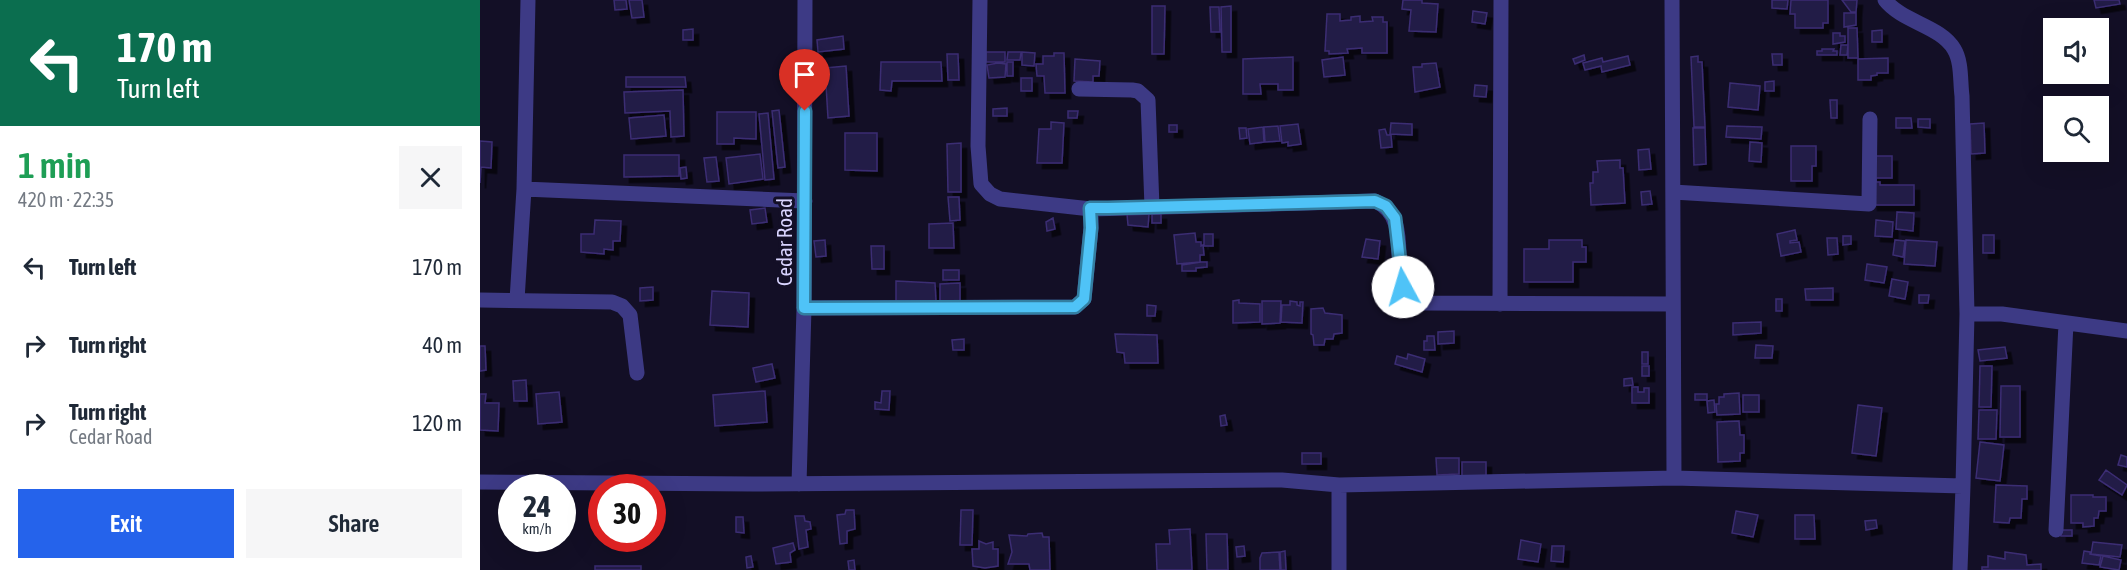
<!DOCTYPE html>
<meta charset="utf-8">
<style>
body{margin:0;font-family:"Asap Condensed",sans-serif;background:#f6f6f7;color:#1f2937;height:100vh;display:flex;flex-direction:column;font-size:22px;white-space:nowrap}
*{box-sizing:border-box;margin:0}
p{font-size:20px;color:#747a83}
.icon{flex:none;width:33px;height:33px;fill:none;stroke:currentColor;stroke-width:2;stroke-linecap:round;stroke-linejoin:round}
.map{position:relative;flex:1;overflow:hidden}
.side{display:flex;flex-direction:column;background:#fff;width:480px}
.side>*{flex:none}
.guide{background:#0b6e4f;color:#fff;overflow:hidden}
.controls{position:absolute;left:1563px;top:18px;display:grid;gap:12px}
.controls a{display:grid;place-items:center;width:66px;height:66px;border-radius:0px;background:#fff;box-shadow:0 6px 24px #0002;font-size:30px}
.speed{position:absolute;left:18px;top:474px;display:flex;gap:12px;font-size:30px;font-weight:700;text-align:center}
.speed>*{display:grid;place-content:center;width:78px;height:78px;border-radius:50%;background:#fff;box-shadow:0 6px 24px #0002;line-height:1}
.speed small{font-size:15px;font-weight:400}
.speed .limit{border:9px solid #d22;background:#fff;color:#111}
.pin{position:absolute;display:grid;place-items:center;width:51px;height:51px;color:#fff;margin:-62px -26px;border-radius:50% 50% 50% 0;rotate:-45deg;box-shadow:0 0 6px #0007}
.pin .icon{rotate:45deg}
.me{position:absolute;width:66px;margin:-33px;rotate:354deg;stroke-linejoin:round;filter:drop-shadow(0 0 4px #0008)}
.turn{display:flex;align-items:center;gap:21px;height:126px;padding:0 18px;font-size:27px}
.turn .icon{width:78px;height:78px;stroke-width:2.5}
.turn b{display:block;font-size:42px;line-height:51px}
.round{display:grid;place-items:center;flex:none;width:63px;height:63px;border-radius:0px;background:#f6f6f7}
.summary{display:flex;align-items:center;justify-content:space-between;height:102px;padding:0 18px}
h1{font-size:36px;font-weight:600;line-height:45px;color:#1e9e55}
.primary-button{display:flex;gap:12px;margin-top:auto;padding:12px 18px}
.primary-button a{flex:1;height:69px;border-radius:0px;background:#2563eb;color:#fff;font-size:24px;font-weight:600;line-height:69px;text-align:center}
.primary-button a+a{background:#f6f6f7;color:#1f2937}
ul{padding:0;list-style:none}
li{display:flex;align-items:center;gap:18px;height:78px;padding:0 18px}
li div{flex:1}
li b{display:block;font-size:22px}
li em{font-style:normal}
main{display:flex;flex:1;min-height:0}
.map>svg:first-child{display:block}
</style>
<main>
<section class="side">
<div class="guide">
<div class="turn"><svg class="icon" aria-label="left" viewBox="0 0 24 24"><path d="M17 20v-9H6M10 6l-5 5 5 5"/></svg><div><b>170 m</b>Turn left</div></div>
</div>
<div class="summary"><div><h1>1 min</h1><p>420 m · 22:35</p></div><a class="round"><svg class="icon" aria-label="close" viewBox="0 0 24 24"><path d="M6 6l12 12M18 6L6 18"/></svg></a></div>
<ul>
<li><svg class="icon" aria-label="left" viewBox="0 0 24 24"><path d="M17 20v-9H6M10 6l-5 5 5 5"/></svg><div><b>Turn left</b></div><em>170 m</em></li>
<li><svg class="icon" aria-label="right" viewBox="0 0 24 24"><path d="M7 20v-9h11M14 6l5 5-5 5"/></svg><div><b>Turn right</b></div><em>40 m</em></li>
<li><svg class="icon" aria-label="right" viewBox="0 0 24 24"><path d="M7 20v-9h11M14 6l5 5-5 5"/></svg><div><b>Turn right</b><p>Cedar Road</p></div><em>120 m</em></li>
</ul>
<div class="primary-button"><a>Exit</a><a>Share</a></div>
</section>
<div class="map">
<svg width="1647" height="570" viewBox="0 0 1647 570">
<defs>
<filter id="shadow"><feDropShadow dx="5.5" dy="5.5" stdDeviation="0" flood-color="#0009"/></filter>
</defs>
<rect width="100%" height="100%" fill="#130f26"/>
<path fill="#241b47" stroke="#3b2d73" stroke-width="1.5" filter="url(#shadow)" d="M134 0H146L147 9 135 10Z
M149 0H162L164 17 152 18Z
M923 0H942V3L958 4 956 32 929 31 931 10 922 9Z
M1292 0H1308L1307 9 1292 8Z
M1311 0H1348V23H1343V28H1315V14H1310Z
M1362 0H1377L1376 12H1371Z
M1614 0H1639L1640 4 1616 8Z
M672 6H685L684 54H672Z
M751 6V52H742L741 7Z
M730 7H739L740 32H731Z
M993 11 1007 13 1005 24 992 22Z
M1364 13H1376V25L1364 27Z
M847 14H860V21L871 20V17L880 16V22L893 21 892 17H903V22H907V53H882V48L867 49 868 53 849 54V51H845Z
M1368 28H1377L1378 58H1368Z
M213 29V40H203V30Z
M1402 30V42H1392V31Z
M1353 33H1360V36H1365V42L1353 44Z
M363 36 364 49 338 52 337 40Z
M1361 45H1368L1367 55H1360Z
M1342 49H1354L1353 51H1357V55H1337V51H1342Z
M506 52H525V62H506Z
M528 52H541L540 60H527Z
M542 52 555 53 554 66 542 65Z
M574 53H584L585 93H565L564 76H557L556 64H563V56H574Z
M467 54H478L479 80H468Z
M1292 54H1302V65H1293Z
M1104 55 1105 60 1095 64 1093 59Z
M1148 56 1150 65 1122 72 1121 66 1105 70 1103 63 1122 58 1123 62Z
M1218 56V62H1222L1225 127H1214L1211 57Z
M813 57V90H798V84H780L781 94H763V59Z
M863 57 865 75 844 77 842 60Z
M1408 58V73H1397V75L1391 76V80H1378V59Z
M595 59 620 61 619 76H613V82L594 81Z
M401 62H461L462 81H412L411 91 400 90Z
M527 62H533V76H527Z
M518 63 526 64 525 77 509 78 507 65Z
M956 63 960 87 935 92 933 67H942V64Z
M366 66 369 116 348 118 345 68Z
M146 77H205L206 87H146Z
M541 78H552V91H541Z
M1294 81V91H1285V82Z
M1250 83 1280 86 1278 110 1248 107Z
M995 85 1007 86 1006 97 994 96Z
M203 90 204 136 191 137 190 111 145 113 144 92Z
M1350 100H1357V118H1351Z
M527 108V116H513V109Z
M299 110 305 167 298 168 292 111Z
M588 111H598L597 118H588Z
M237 112H276V139L254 138V144H237Z
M288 113 294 179 285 180 279 114Z
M184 115 186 136 151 139 149 118Z
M1416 118H1431L1432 128H1416Z
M1438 119H1450V128L1438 127Z
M571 122 584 123 582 163H557L559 129H571Z
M911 123 932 124V135L910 134Z
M1504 123 1505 153 1491 154 1490 124Z
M818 124 821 144 808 146V142L802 143 800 126Z
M689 125H697V132H689Z
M798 126 800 141 785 142 784 127Z
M1247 126 1282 127 1281 139 1246 137Z
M783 127 784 142 770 144 768 129Z
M759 128H766L767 138 760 139Z
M1213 128H1225L1226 164 1214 165Z
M905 129 907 135H911L912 147 901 148 899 130Z
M365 133H397V171L365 170Z
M0 141 12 142 11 168 1 167 0 183Z
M1270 142 1282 143 1281 162 1269 161Z
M481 143V192H468L467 144Z
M1311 146H1336V166H1332V181H1311Z
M1169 149 1171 169 1159 170 1158 150Z
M280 154 283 179 249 184 246 158Z
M144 155H199V176L144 177Z
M1392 156H1412V178H1396V182H1400V185H1434V205H1392Z
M236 157 239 181 227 182 224 158Z
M1140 160V168H1143L1145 203 1111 205 1110 183H1113V172H1118L1117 161Z
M206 167 207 178 201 179 200 168Z
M1170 191 1172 204 1162 205 1161 192Z
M468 197H479L480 220 470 221Z
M285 208 287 222 272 224 270 210Z
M1417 212 1434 213 1433 231 1416 229Z
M647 214H669L668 227 648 225Z
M672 214H681V223H672Z
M573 218 575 229 567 231 566 222Z
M115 220 141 221 140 241H133V250L124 249V254L101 252V234H114Z
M1396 220 1413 222 1412 237 1395 236Z
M473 223 474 248H449V224Z
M1315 230 1317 240 1310 241V243L1319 242 1321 252 1301 256 1297 234Z
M715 233 716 242H721V246L723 245 724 255H720V262L697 264 694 235Z
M724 234H733V246H724Z
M1503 235H1514V253H1503Z
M1363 236H1371V244L1363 245Z
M1347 238H1357L1358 254 1348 255Z
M886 239 900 241 898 259 882 257Z
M345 240 346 256 336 257 334 241Z
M1069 240H1102V247H1106V262H1093V282H1044V249H1069Z
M1415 240 1425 241 1423 257 1413 255Z
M1426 240 1457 242 1455 266 1424 264Z
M391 246H404V269H392Z
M721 262H727V267L716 268V271H702V265Z
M1387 264 1407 267 1404 283 1385 280Z
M463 270H479V280H463Z
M1412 279 1428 282 1425 299 1409 296Z
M416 281 455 283 456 301H416Z
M480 283V302L460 303V284Z
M173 287V300L160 301V288Z
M1353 288V300H1326L1325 289Z
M232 291 269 293 268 327 230 325Z
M1439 295H1449L1448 303H1439Z
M1296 299H1302V311H1296Z
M759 300V303L780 304V322L753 323V301Z
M782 301H801L800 323 782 324Z
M810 301 817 302V305L820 306V302H823L822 323 801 322 802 305H810Z
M667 305 676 306 675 316H667Z
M843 308 845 313 862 315V333L854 334 853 339H845L844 345H834L833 335 831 334V309Z
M1281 322V333L1253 335V323Z
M974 331V343L958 344V332Z
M635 334 677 335 678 363H645L644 353 637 352Z
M947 336H954L955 350H944V341H947Z
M484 339V350H473L472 340Z
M1276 345 1293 346 1292 358H1275Z
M0 346H5L6 370 0 371Z
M1525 347 1527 358 1500 361 1498 350Z
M1162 352H1168V364H1162Z
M928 354 945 359 942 372 915 364 917 356 927 359Z
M292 364 295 378 276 382 273 368Z
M1162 366H1169V376H1162Z
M1500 366H1512L1511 407H1499Z
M1152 378 1153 385 1144 386V379Z
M46 380 47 401H34L33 381Z
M1521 386H1540V437H1520Z
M1152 387H1158V392H1164V388H1169V403H1152Z
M285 391 287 422 235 426 233 395Z
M402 391H410L409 410 395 409V402L401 403Z
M79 392 82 422 58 424 56 394Z
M1259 393 1260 414 1237 415 1236 404H1239V397H1244V394Z
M0 394H6L5 403H19L18 431 0 430Z
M1215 394H1227V400H1215Z
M1263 395H1279V412H1263Z
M1234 400 1235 412 1228 413 1227 401Z
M1378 405 1402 408 1396 456 1372 453Z
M1499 410H1517L1516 439H1498Z
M745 415 747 425 741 426 740 416Z
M1259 421 1260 435H1264V453H1260V461L1238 462 1237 422Z
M1500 442 1524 445 1520 481 1496 478Z
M822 453H841V464H822Z
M1641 455 1647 457V467L1638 465Z
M956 458H979V474L957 475Z
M982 462H1006V476H982Z
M1626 470 1647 485 1642 495 1619 480Z
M1516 485 1547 486V499H1542L1541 518H1530L1529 523 1514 522Z
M1591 495H1613V497H1626V511H1619L1618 518H1614V526L1603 527V523H1591Z
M366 510H374L375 529 367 531V543L360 544 357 515 365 514Z
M481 510H493L492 545H480Z
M1256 511 1278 515 1273 537 1252 533Z
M1315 515H1334L1335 539H1315Z
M315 516H324L325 521 330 522 331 529 326 530 328 547 319 549Z
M256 517H263L264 533 256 532Z
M1396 520 1397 528 1386 530 1385 521Z
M710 529 712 570H677L676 544H690L689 530Z
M1581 530H1592V536H1581Z
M562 533 563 537H569L570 570H550L549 564H528L532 552 529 535 547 536 548 534Z
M726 534H747L748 570H727Z
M1041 540 1061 544 1058 562 1038 559Z
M499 541 506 544 513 542V549H518V566L505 568 493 566 492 549H499Z
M1613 542 1642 545 1640 557 1611 554Z
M313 543 315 550 310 553 311 562 296 564 293 548Z
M764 546 765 556 757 557 756 547Z
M1072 546H1084L1083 562 1071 561Z
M805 551 806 570H801L800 552Z
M1604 551 1610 552V554L1621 556 1619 565 1602 563Z
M799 552 800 570H780V558L782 553Z
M1525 552 1546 555 1547 565 1561 564V570H1502V567H1508V556L1525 559Z
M271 556 273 567 267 568 266 557Z
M1623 556 1641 560 1639 570 1620 567Z
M374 560 375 570H369L368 561Z
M115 566H161V570H115Z"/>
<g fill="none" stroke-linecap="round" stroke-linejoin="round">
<path stroke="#3d3a85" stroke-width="15" d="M500 0 498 146 501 184 510 194 520 199 611 209
M1192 0 1194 478
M1405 0C1422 22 1461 26 1474 49 1482 62 1480 81 1482 96L1487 314
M599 89 652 90 658 91 668 100 672 207
M44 189 325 201
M1193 192 1389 204 1390 119
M0 300 132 302 142 306 150 315 157 373
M37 300 44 189 48 0
M1020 304 1021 0
M324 308 595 307 604 299 611 228V209L895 201C936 219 906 277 930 297 933 300 939 301 943 303L1193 304
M0 482 273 484 802 480 859 485 1194 478 1483 486 1487 314H1522L1647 331
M319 484 324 308 325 0
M859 485V570
M1576 530 1586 323
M1480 570 1483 486"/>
</g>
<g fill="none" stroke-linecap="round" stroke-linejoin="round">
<defs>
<path id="route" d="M325 111 324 308 595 307 604 299 611 228 610 208H628L895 201 906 206 915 218 923 287"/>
</defs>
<use href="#route" stroke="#337fa1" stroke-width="15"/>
<use href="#route" stroke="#4fc3f7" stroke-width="10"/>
</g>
<g text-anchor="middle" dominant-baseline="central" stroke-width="6" stroke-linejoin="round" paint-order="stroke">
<g font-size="21" fill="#d9d4ff" stroke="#130f26">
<text transform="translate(304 242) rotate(-90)">Cedar Road</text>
</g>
</g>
</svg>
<div class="controls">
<a><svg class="icon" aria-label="sound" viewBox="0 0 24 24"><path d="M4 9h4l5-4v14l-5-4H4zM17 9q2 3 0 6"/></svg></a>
<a><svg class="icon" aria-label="search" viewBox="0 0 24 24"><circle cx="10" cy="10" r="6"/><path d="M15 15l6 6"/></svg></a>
</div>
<div class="speed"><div>24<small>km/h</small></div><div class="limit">30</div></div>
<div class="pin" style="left:325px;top:111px;background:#d93025"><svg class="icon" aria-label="arrive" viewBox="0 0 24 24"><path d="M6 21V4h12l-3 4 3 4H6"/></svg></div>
<svg class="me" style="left:923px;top:287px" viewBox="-20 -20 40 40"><circle r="19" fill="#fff"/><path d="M0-13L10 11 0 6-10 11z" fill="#4fc3f7"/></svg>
</div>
</main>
